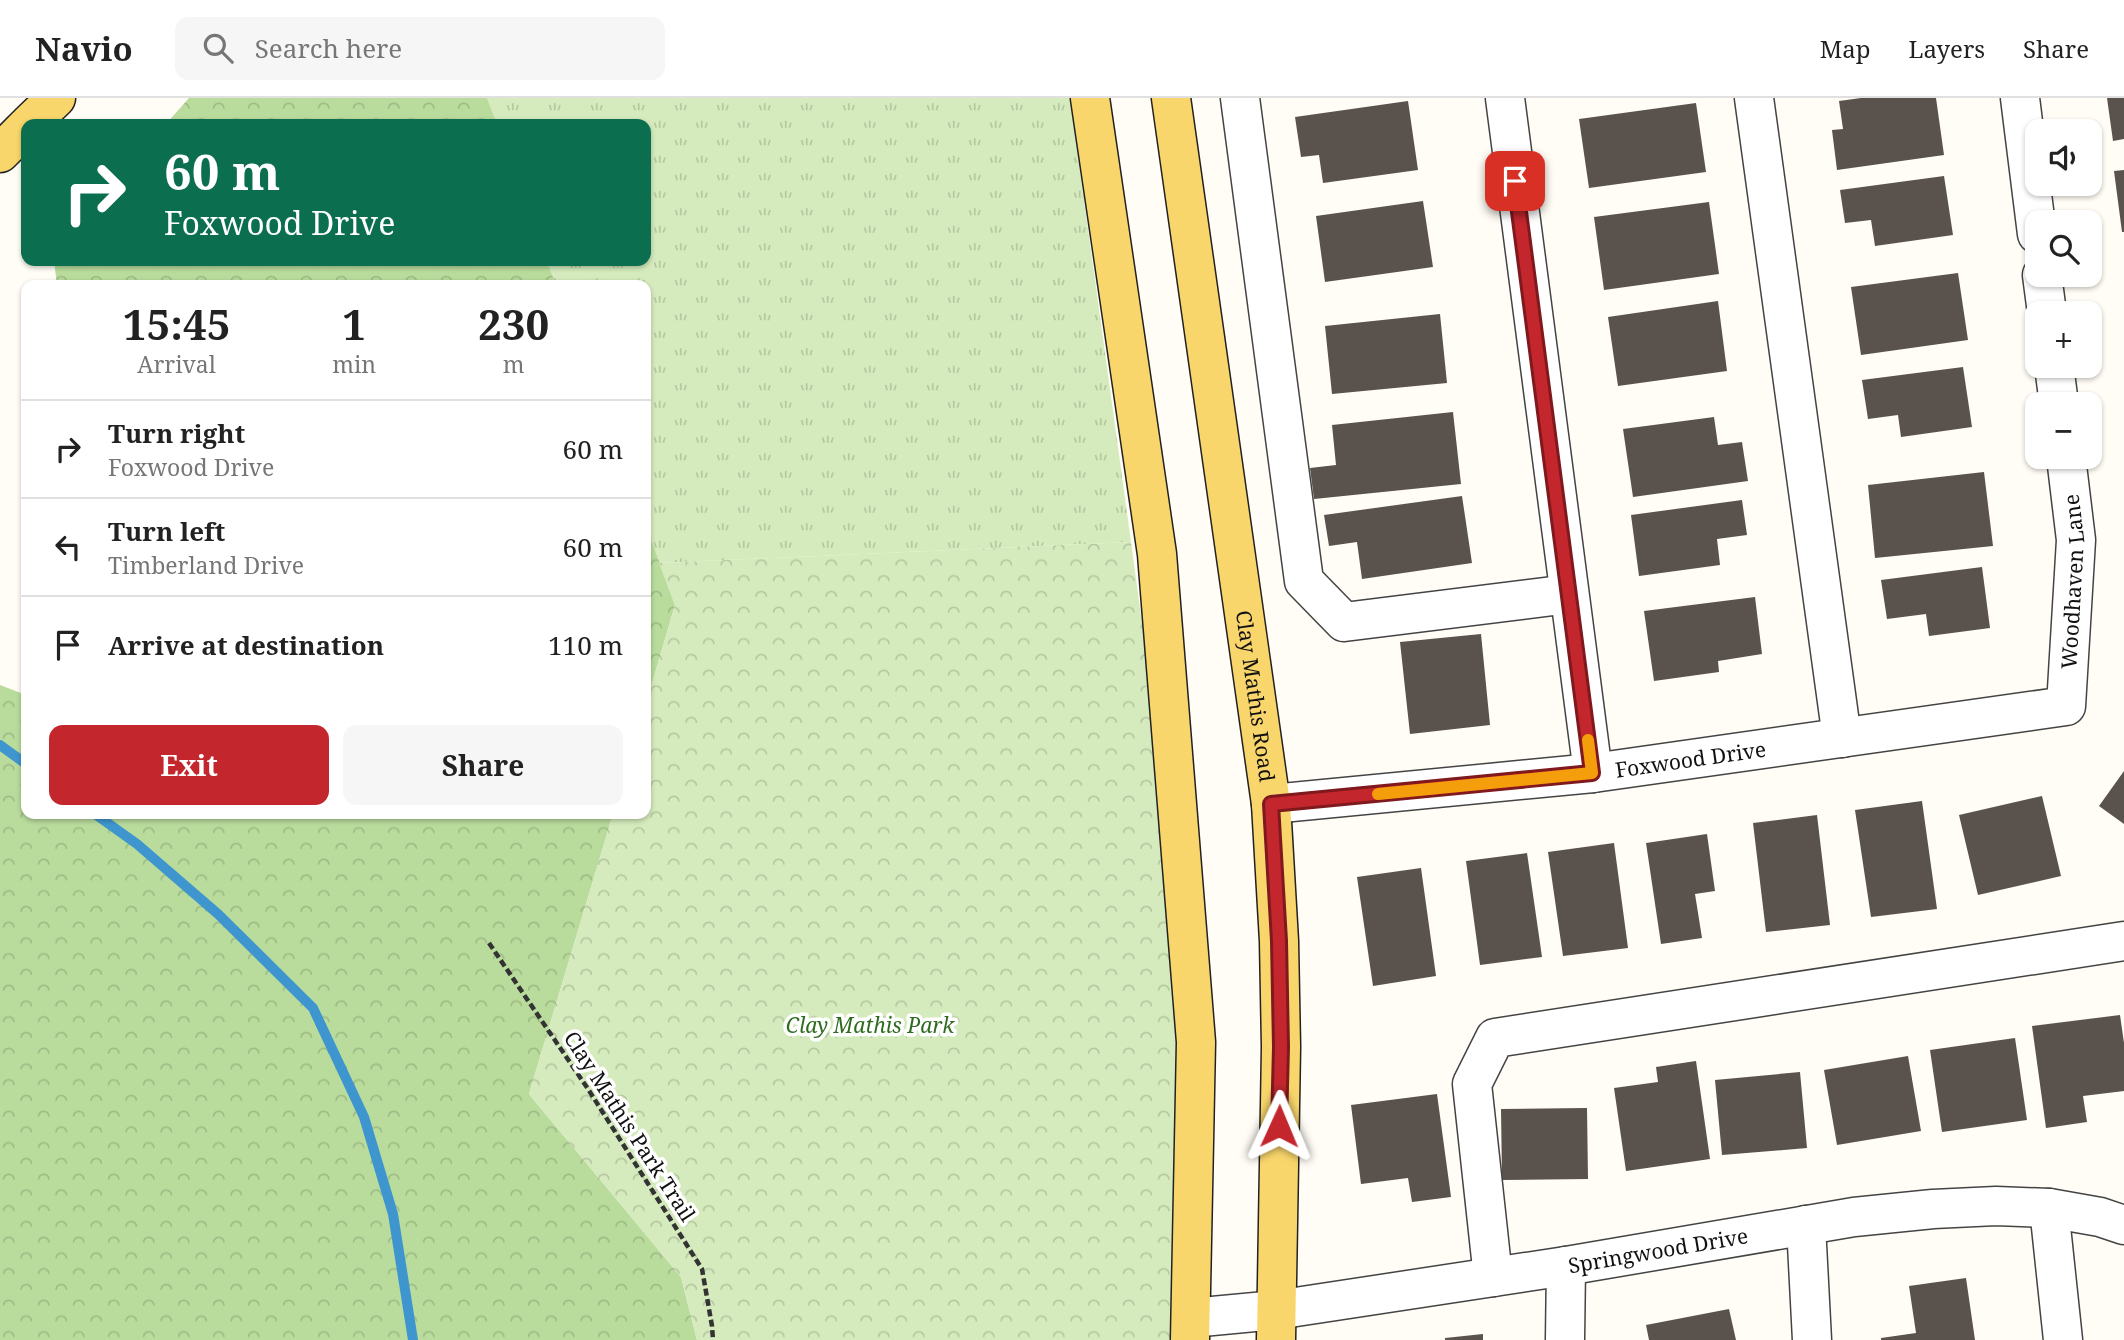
<!DOCTYPE html>
<meta charset="utf-8">
<style>
body{margin:0;font-family:"Noto Serif",serif;background:#f6f6f6;color:#222;height:100vh;display:flex;flex-direction:column;font-size:26px;white-space:nowrap}
*{box-sizing:border-box;margin:0}
p{font-size:23px;color:#767676}
.icon{flex:none;width:38px;height:38px;fill:none;stroke:currentColor;stroke-width:2;stroke-linecap:round;stroke-linejoin:round}
.map{position:relative;flex:1;overflow:hidden}
.side{position:absolute;left:21px;top:182px;width:630px;height:539px;display:flex;flex-direction:column;background:#fff;border-radius:14px;box-shadow:0 2px 5px #0004}
.side>*{flex:none}
.top-card{position:absolute;left:21px;top:21px;width:630px;height:147px;border-radius:14px;box-shadow:0 2px 5px #0004;background:#0b6e4f;color:#fff;overflow:hidden}
.fabs{position:absolute;left:2025px;top:21px;display:grid;gap:14px}
.fabs a{display:grid;place-items:center;width:77px;height:77px;border-radius:14px;background:#fff;box-shadow:0 2px 5px #0004;font-size:35px}
.pin{position:absolute;display:grid;place-items:center;width:60px;height:60px;color:#fff;margin:-30px;border-radius:14px;box-shadow:0 4px 10px #0006}
.me{position:absolute;width:77px;margin:-38px;rotate:1deg;stroke-linejoin:round;filter:drop-shadow(0 0 5px #0008)}
.turn{display:flex;align-items:center;gap:24px;height:147px;padding:0 28px;font-size:32px}
.turn .icon{width:91px;height:91px;stroke-width:2.5}
.turn b{display:block;font-size:49px;line-height:60px}
.eta{display:flex;justify-content:space-evenly;align-items:center;height:119px;text-align:center}
.eta b{font-size:42px;font-weight:700;line-height:49px}
.primary-button{display:flex;gap:14px;margin-top:auto;padding:14px 28px}
.primary-button a{flex:1;height:80px;border-radius:14px;background:#c4262e;color:#fff;font-size:28px;font-weight:700;line-height:80px;text-align:center}
.primary-button a+a{background:#f6f6f6;color:#222}
ul{padding:0;list-style:none}
li{display:flex;align-items:center;gap:21px;height:98px;padding:0 28px;border-top:2px solid #e0e0e0}
li div{flex:1}
li b{display:block;font-size:26px}
li em{font-style:normal}
header{display:flex;align-items:center;gap:42px;box-sizing:border-box;height:98px;padding:0 35px;background:#fff;border-bottom:2px solid #e0e0e0}
header strong{font-size:33px}
nav{display:flex;gap:38px;margin-inline-start:auto;font-size:24px}
.search{width:490px;height:63px;background:#f6f6f6;display:flex;align-items:center;gap:18px;box-sizing:border-box;padding:0 24px;border-radius:14px;color:#767676;font-size:26px}
.map>svg:first-child{display:block}
</style>
<header>
<strong>Navio</strong>
<div class="search"><svg class="icon" aria-label="search" viewBox="0 0 24 24"><circle cx="10" cy="10" r="6"/><path d="M15 15l6 6"/></svg>Search here</div>
<nav><a>Map</a><a>Layers</a><a>Share</a></nav>
</header>
<div class="map">
<svg width="2124" height="1242" viewBox="0 0 2124 1242">
<defs>
<pattern id="grass-tufts" width="24" height="20" patternUnits="userSpaceOnUse" patternTransform="scale(1.75)"><rect width="24" height="20" fill="#d5ebbd"/><path d="M3 7l-1-3M5 7V3M7 7l1-3M15 17l-1-3M17 17v-4M19 17l1-3" fill="none" stroke="#b6c8a1"/></pattern>
<pattern id="forest-crowns" width="20" height="18" patternUnits="userSpaceOnUse" patternTransform="scale(1.75)"><rect width="20" height="18" fill="#b9dc9c"/><path d="M2 6a3 3 0 1 1 6 0M12 15a3 3 0 1 1 6 0" fill="none" stroke="#9ebc85"/></pattern>
<pattern id="park-crowns" width="20" height="18" patternUnits="userSpaceOnUse" patternTransform="scale(1.75)"><rect width="20" height="18" fill="#d5ebbd"/><path d="M2 6a3 3 0 1 1 6 0M12 15a3 3 0 1 1 6 0" fill="none" stroke="#b6c8a1"/></pattern>
</defs>
<rect width="100%" height="100%" fill="#fffdf5"/>
<path fill="url(#grass-tufts)" d="M487 0H1070L1131 444 659 465 646 428V187H556L547 163H646V26H497Z"/>
<path fill="url(#forest-crowns)" d="M189 0H487L497 26H166Z
M54 163H547L556 187H57Z
M646 428 675 507 646 606Z
M0 587 26 597V716H613L529 996 681 1179 697 1242H0Z"/>
<path fill="url(#park-crowns)" d="M1131 444 1147 562 1178 934 1176 1242H697L681 1179 529 996 613 716H646V606L675 507 659 465Z"/>
<g fill="none" stroke-linecap="round" stroke-linejoin="round">
<path stroke="#3f96cf" stroke-width="10" d="M0 647 26 666
M95 716 137 746 218 816 313 910 364 1019 393 1116 413 1242"/>
</g>
<path fill="#5a524d" d="M1861 0H1936L1944 57 1837 72 1832 32 1843 31 1839 3Z
M2107 0H2124V41L2113 43Z
M1408 3 1418 72 1323 85 1319 57 1301 59 1295 19Z
M1696 5 1706 74 1589 90 1579 21Z
M2124 72V134H2122L2114 73Z
M1944 78 1953 137 1875 148 1871 122 1845 125 1840 92Z
M1423 103 1433 169 1325 184 1316 118Z
M1709 104 1719 176 1604 192 1594 119Z
M1958 175 1968 242 1861 257 1851 189Z
M1718 203 1727 273 1618 288 1608 219Z
M1440 216 1447 285 1332 296 1325 228Z
M1963 269 1972 329 1901 339 1898 317 1868 321 1862 282Z
M1453 314 1461 386 1314 401 1310 370 1336 367 1332 327Z
M1714 319 1718 347 1742 344 1748 383 1633 399 1623 331Z
M1984 374 1993 448 1875 460 1868 387Z
M1462 398 1472 465 1362 481 1357 444 1329 448 1324 417Z
M1742 402 1747 437 1717 441 1720 467 1639 478 1631 417Z
M1982 469 1990 530 1929 538 1926 516 1887 521 1881 482Z
M1755 499 1762 556 1718 563 1719 574 1654 583 1644 513Z
M1481 536 1490 627 1410 636 1400 544Z
M2124 673V726L2099 708Z
M2042 698 2061 778 1978 797 1959 717Z
M1922 703 1937 811 1871 819 1855 712Z
M1817 717 1830 827 1766 834 1753 725Z
M1707 736 1715 793 1695 796 1702 840 1661 846 1646 745Z
M1614 745 1628 850 1563 858 1548 754Z
M1527 755 1542 859 1480 867 1466 763Z
M1421 770 1436 878 1373 888 1357 779Z
M2120 917 2124 945V993L2083 998 2087 1024 2046 1030 2032 928Z
M2015 940 2027 1022 1942 1034 1930 952Z
M1908 958 1921 1033 1837 1047 1824 972Z
M1696 963 1710 1061 1626 1073 1614 990 1658 984 1656 969Z
M1800 974 1807 1050 1722 1057 1715 982Z
M1437 996 1451 1099 1412 1104 1408 1080 1361 1086 1351 1007Z
M1587 1010 1588 1081 1502 1082 1501 1011Z
M1966 1180 1975 1242H1881V1240L1916 1235 1909 1188Z
M1729 1211 1736 1242H1649L1646 1227Z
M1483 1236V1242H1445V1240Z"/>
<g fill="none" stroke-linecap="round" stroke-linejoin="round">
<defs>
<g id="minor">
<path d="M1240 0 1304 483 1344 524 1569 496"/>
<path d="M1505 0 1593 675"/>
<path d="M1754 0 1842 640"/>
<path d="M2020 0 2037 136"/>
<path d="M2042 177 2047 215"/>
<path d="M2054 268 2059 306"/>
<path id="s1" d="M1271 706 1593 675 2066 608 2076 442 2066 359"/>
<path d="M2049 1110 2063 1242"/>
<path d="M1806 1127 1812 1242"/>
<path d="M1493 1179 1472 986 1495 940 2124 843"/>
<path id="s2" d="M1191 1220 1276 1212 1566 1168 1854 1119 1933 1111 1996 1108 2049 1110 2100 1119 2124 1127"/>
<path d="M1565 1242 1566 1168"/>
</g>
<g id="major">
<path d="M1090 0 1157 456 1196 944 1190 1242"/>
<path id="s3" d="M1171 0 1271 706 1279 843 1281 949 1276 1242"/>
<path d="M29 26 56 0"/>
<path d="M0 55 26 29"/>
</g>
</defs>
<use href="#minor" stroke="#444" stroke-width="41"/>
<use href="#major" stroke="#222" stroke-width="41"/>
<path stroke="#333" stroke-width="4.5" stroke-dasharray="7 3.5" stroke-linecap="butt" d="M489 845 588 991 702 1171 712 1228 713 1242"/>
<use href="#minor" stroke="#fff" stroke-width="38"/>
<use href="#major" stroke="#f9d66b" stroke-width="38"/>
</g>
<g fill="none" stroke-linecap="round" stroke-linejoin="round">
<defs>
<path id="route" d="M1279 1028 1281 949 1279 843 1271 706 1592 675 1515 83"/>
</defs>
<use href="#route" stroke="#7f191e" stroke-width="18"/>
<use href="#route" stroke="#c4262e" stroke-width="12"/>
<path stroke="#f59e0b" stroke-width="12" d="M1378 696 1592 675 1588 642"/>
</g>
<g text-anchor="middle" dominant-baseline="central" stroke-width="7" stroke-linejoin="round" paint-order="stroke">
<g font-size="21" fill="#111" stroke="#fff">
<text stroke="none"><textPath href="#s1" startOffset="926">Woodhaven Lane</textPath></text>
<text stroke="none"><textPath href="#s3" startOffset="604">Clay Mathis Road</textPath></text>
<text stroke="none"><textPath href="#s1" startOffset="422">Foxwood Drive</textPath></text>
<text transform="translate(630 1028) rotate(57)">Clay Mathis Park Trail</text>
<text stroke="none"><textPath href="#s2" startOffset="472">Springwood Drive</textPath></text>
</g>
<g font-size="21" font-style="italic" fill="#2f6b1f" stroke="#fff">
<text x="870" y="927">Clay Mathis Park</text>
</g>
</g>
</svg>
<div class="fabs">
<a><svg class="icon" aria-label="sound" viewBox="0 0 24 24"><path d="M4 9h4l5-4v14l-5-4H4zM17 9q2 3 0 6"/></svg></a>
<a><svg class="icon" aria-label="search" viewBox="0 0 24 24"><circle cx="10" cy="10" r="6"/><path d="M15 15l6 6"/></svg></a>
<a>+</a>
<a>−</a>
</div>
<div class="pin" style="left:1515px;top:83px;background:#d93025"><svg class="icon" aria-label="arrive" viewBox="0 0 24 24"><path d="M6 21V4h12l-3 4 3 4H6"/></svg></div>
<svg class="me" style="left:1279px;top:1028px" viewBox="-20 -20 40 40"><path d="M0-17L14 15 0 8-14 15z" fill="#c4262e" stroke="#fff" stroke-width="4"/></svg>
<div class="top-card">
<div class="turn"><svg class="icon" aria-label="right" viewBox="0 0 24 24"><path d="M7 20v-9h11M14 6l5 5-5 5"/></svg><div><b>60 m</b>Foxwood Drive</div></div>
</div>
<section class="side">
<div class="eta">
<div><b>15:45</b><p>Arrival</p></div>
<div><b>1</b><p>min</p></div>
<div><b>230</b><p>m</p></div>
</div>
<ul>
<li><svg class="icon" aria-label="right" viewBox="0 0 24 24"><path d="M7 20v-9h11M14 6l5 5-5 5"/></svg><div><b>Turn right</b><p>Foxwood Drive</p></div><em>60 m</em></li>
<li><svg class="icon" aria-label="left" viewBox="0 0 24 24"><path d="M17 20v-9H6M10 6l-5 5 5 5"/></svg><div><b>Turn left</b><p>Timberland Drive</p></div><em>60 m</em></li>
<li><svg class="icon" aria-label="arrive" viewBox="0 0 24 24"><path d="M6 21V4h12l-3 4 3 4H6"/></svg><div><b>Arrive at destination</b></div><em>110 m</em></li>
</ul>
<div class="primary-button"><a>Exit</a><a>Share</a></div>
</section>
</div>
